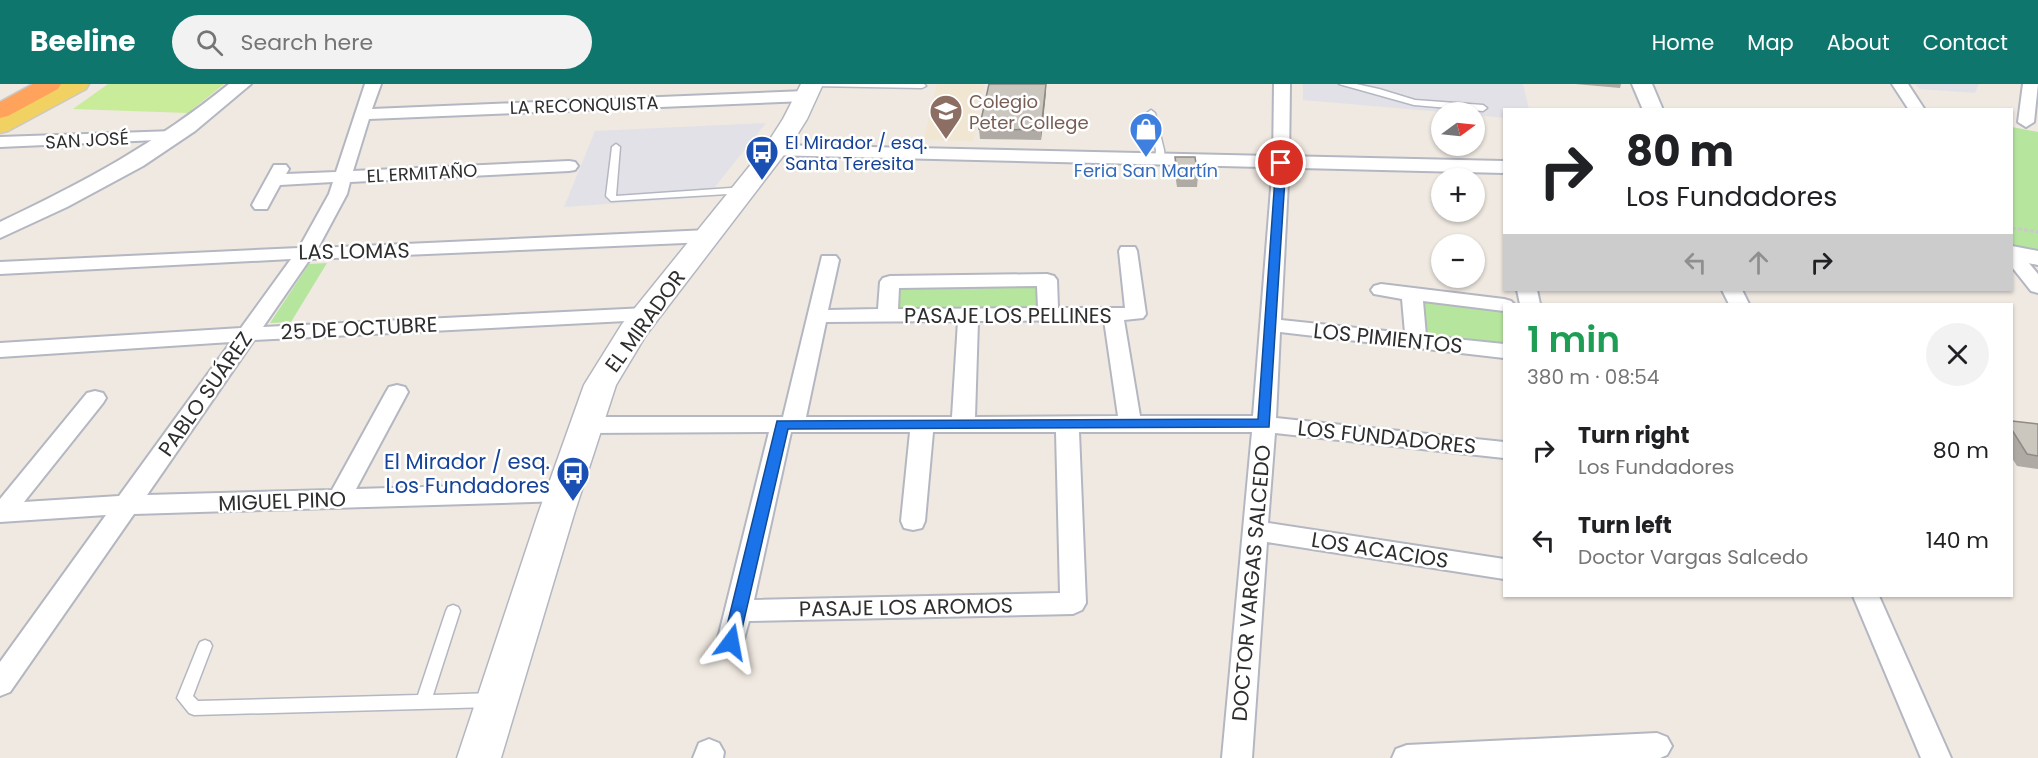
<!DOCTYPE html>
<meta charset="utf-8">
<style>
body{margin:0;font-family:Poppins,sans-serif;background:#f2f2f2;color:#202124;height:100vh;display:flex;flex-direction:column;font-size:22px;white-space:nowrap}
*{box-sizing:border-box;margin:0}
p{font-size:20px;color:#757577}
.icon{flex:none;width:33px;height:33px;fill:none;stroke:currentColor;stroke-width:2;stroke-linecap:round;stroke-linejoin:round}
.map{position:relative;flex:1;overflow:hidden}
.details{position:absolute;left:1503px;top:219px;width:510px;height:294px;display:flex;flex-direction:column;background:#fff;border-radius:0px;box-shadow:0 2px 4px #0004}
.details>*{flex:none}
.guide{position:absolute;left:1503px;top:24px;width:510px;height:183px;border-radius:0px;box-shadow:0 2px 4px #0004;background:#fff;color:#202124;overflow:hidden}
.needle{width:39px;rotate:75deg}
.tools{position:absolute;left:1431px;top:18px;display:grid;gap:12px}
.tools a{display:grid;place-items:center;width:54px;height:54px;border-radius:50%;background:#fff;box-shadow:0 2px 4px #0004;font-size:30px}
.pin{position:absolute;display:grid;place-items:center;width:51px;height:51px;color:#fff;margin:-26px;border:3px solid #fff;border-radius:50%;box-shadow:0 2px 6px #0007}
.me{position:absolute;width:66px;margin:-33px;rotate:13deg;stroke-linejoin:round;filter:drop-shadow(0 0 4px #0008)}
.turn{display:flex;align-items:center;gap:21px;height:126px;padding:0 24px;font-size:27px}
.turn .icon{width:78px;height:78px;stroke-width:2.5}
.turn b{display:block;font-size:42px;line-height:51px}
.lanes{display:flex;align-items:center;height:57px;padding:0 24px;background:#0003;justify-content:center;gap:30px;direction:ltr}
.lanes .off{opacity:.35}
.round{display:grid;place-items:center;flex:none;width:63px;height:63px;border-radius:32px;background:#f2f2f2}
.headline{display:flex;align-items:center;justify-content:space-between;height:102px;padding:0 24px}
h1{font-size:36px;font-weight:600;line-height:45px;color:#1e9e55}
ul{padding:0;list-style:none}
li{display:flex;align-items:center;gap:18px;height:90px;padding:0 24px}
li div{flex:1}
li b{display:block;font-size:22px}
li em{font-style:normal}
header{display:flex;align-items:center;gap:36px;box-sizing:border-box;height:84px;padding:0 30px;background:#0f766e;color:#fff}
header strong{font-size:28px}
nav{display:flex;gap:33px;margin-inline-start:auto;font-size:21px}
.search{width:420px;height:54px;background:#f2f2f2;display:flex;align-items:center;gap:15px;box-sizing:border-box;padding:0 21px;border-radius:33px;color:#757577;font-size:22px}
.map>svg:first-child{display:block}
</style>
<header>
<strong>Beeline</strong>
<div class="search"><svg class="icon" aria-label="search" viewBox="0 0 24 24"><circle cx="10" cy="10" r="6"/><path d="M15 15l6 6"/></svg>Search here</div>
<nav><a>Home</a><a>Map</a><a>About</a><a>Contact</a></nav>
</header>
<div class="map">
<svg width="2038" height="674" viewBox="0 0 2038 674">
<rect width="100%" height="100%" fill="#efe9e1"/>
<path fill="#e3e1e8" d="M1303 0H1523L1529 25 1504 26V34L1475 31 1474 28H1442L1303 16Z
M1915 0H1979L1975 9 1920 5Z
M766 39 707 113 564 123 595 47Z"/>
<path fill="#f0e6d1" d="M937 0H984L973 57 924 56Z"/>
<path fill="#b6e59e" d="M2012 43 2038 48V166L2012 162Z
M327 179 291 238 270 239 309 180Z
M1045 197 1046 230 888 231 892 199Z
M1416 214 1504 226V262L1419 252Z"/>
<path fill="#c9ec9a" d="M108 0H224L188 29 73 25Z"/>
<g fill="none" stroke-linecap="round" stroke-linejoin="round">
<defs>
<path id="service" d="M808 0H924L926 2 922 4 812 2Z
M1339 0H1356L1379 5 1415 16 1483 21 1487 24 1483 27 1414 21Z
M1151 26 1155 29 1164 66 1165 76 1160 79 1155 76 1156 66 1147 29Z
M616 60 620 63 616 112 745 103 750 106 745 109 611 117 606 112 612 63Z
M453 521 458 523 460 527 433 611 493 609 498 611 501 616 498 621 493 623 194 631 189 629 177 614 198 562 200 558 205 556 210 558 212 562 193 612 198 617 418 611 446 527 448 523Z"/>
<path id="minor" d="M365 0H381L372 25 806 7 814 12 806 17 369 35 353 87 569 77 575 78 578 82 575 86 569 87 350 98 347 110 318 164 708 146 715 148 717 152 715 156 708 158 310 175 263 243 646 224 653 226 656 230 653 234 646 236 254 256 147 411 332 406 386 308 389 303 397 301 405 303 408 308 356 405 564 399 572 402 576 408 572 414 564 417 134 430 10 608 0 612V578L106 431 0 438V415L87 309 95 307 103 309 106 314 103 319 24 418 119 412 231 258 0 273V259L241 244 291 175 0 190V178L299 164 329 110 333 98 280 101 267 125H255L252 121 274 81H286L289 85 286 90 336 88Z
M1274 0H1290L1289 79 1281 236 1405 249 1402 215 1374 210 1371 206 1374 202 1381 200 1504 215 1511 217 1514 220H1504V227L1423 217 1426 252 1504 260V274L1280 248 1276 334 1504 358V374L1275 349 1268 439 1504 475V495L1267 458 1252 674H1222L1252 348H1079L1086 519 1082 526 1073 530 749 537 741 566 731 569 721 566 717 558 769 348 585 349 577 346 574 341 577 336 585 333H783L822 172H836L839 176 828 226 878 225 880 198 883 194 890 192 1047 190 1054 192 1057 196 1058 224H1125L1119 167 1121 163H1135L1137 167 1146 230 1143 234 1124 236 1140 332H1253L1273 79ZM1037 202 1038 224 898 225 899 204ZM1104 236 1118 332 975 333 978 237ZM958 237 952 333H806L826 238ZM791 348H910L901 437 904 444 913 446 922 444 925 437 933 348H1056L1060 509 754 516Z
M1892 0H1908L1925 26H1909Z
M2023 0H2038L2034 38 2026 43 2018 38Z
M174 47 182 52 180 55 0 63V53Z
M2012 165 2019 167 2038 190V209L2031 207 2012 183Z
M1517 206H1537L1540 220H1520Z
M1722 206H1742L1749 220H1729Z
M1853 512H1879L1951 674H1921Z
M1657 649 1667 653 1672 662 1667 671 1660 674H1392L1396 665 1407 661Z
M709 655 719 659 724 668 723 674H693L699 659Z"/>
<path id="tertiary" d="M229 0H251L195 47 143 82 67 123 0 154V138C86 97 155 60 229 0Z
M1632 0H1652L1663 26H1643Z
M775 61 1504 77V89L768 71 764 67 768 63Z
M2012 162 2038 167V181L2012 176Z"/>
<path id="secondary" d="M801 0H823L807 35 787 67 646 251 616 301 574 430 501 674H457L538 430 584 301 622 240 765 63 783 35Z"/>
<path id="primary" d="M61 0H89L86 5 8 47 0 49V33Z"/>
<path id="motorway" d="M33 0H61L58 5 8 32 0 34V18Z"/>
</defs>
<use href="#service" stroke="#b4b7c1" stroke-width="3"/>
<use href="#minor" stroke="#b4b7c1" stroke-width="4"/>
<use href="#tertiary" stroke="#b4b7c1" stroke-width="4"/>
<use href="#secondary" stroke="#b4b7c1" stroke-width="3"/>
<use href="#primary" stroke="#c9c9c9" stroke-width="3"/>
<use href="#motorway" stroke="#c9c9c9" stroke-width="3"/>
<path stroke="#c9c9c9" stroke-width="3" stroke-dasharray="4 2" stroke-linecap="butt" d="M2012 144 2038 148"/>
<use href="#service" fill="#fff" fill-rule="evenodd"/>
<use href="#minor" fill="#fff" fill-rule="evenodd"/>
<use href="#tertiary" fill="#fff" fill-rule="evenodd"/>
<use href="#secondary" fill="#fff" fill-rule="evenodd"/>
<use href="#primary" fill="#f2d163" fill-rule="evenodd"/>
<use href="#motorway" fill="#ffa35c" fill-rule="evenodd"/>
</g>
<path fill="#afaba4" d="M1046 0 1041 56 980 55 979 45Z
M1575 0H1621L1620 4Z
M1175 73 1198 92 1197 103H1177L1174 84Z
M2012 337 2038 340V385L2017 382 2012 374Z"/>
<path fill="#8e8b86" d="M1046 0V9L1041 56V46Z"/>
<path fill="#cbc7bf" stroke="#8e8b86" stroke-width="1.5" d="M989 0H1046L1041 46 979 45Z
M1175 73H1195L1198 92H1178Z
M2012 337 2038 340V372L2027 370 2012 346Z"/>
<path fill="#1a73e8" stroke="#114b97" stroke-width="1.5" d="M1281 76 1286 79 1269 343 788 345 739 558 737 563 731 565 725 563 723 558 777 337 1258 335 1276 79Z"/>
<defs>
<symbol id="school-pin" viewBox="-11 -11 22 30"><path d="M0 17L-7.5 6A9.5 9.5 0 1 1 7.5 6Z" fill="#8d6e63" stroke="#fff"/><path d="M0-5L7-2L0 1L-7-2ZM-4 1L0 2.5L4 1V4Q0 6-4 4Z" fill="#fff"/></symbol>
<symbol id="shop-pin" viewBox="-11 -11 22 30"><path d="M0 17L-7.5 6A9.5 9.5 0 1 1 7.5 6Z" fill="#3f7fe0" stroke="#fff"/><path d="M-5-2.5h2.3a2.7 3.5 0 0 1 5.4 0H5L5.5 6h-11ZM-1.5-2.5h3a1.5 2.3 0 0 0-3 0Z" fill="#fff"/></symbol>
<symbol id="bus-pin" viewBox="-11 -11 22 30"><path d="M0 17L-7.5 6A9.5 9.5 0 1 1 7.5 6Z" fill="#1a4fb4" stroke="#fff"/><path d="M-5-6H5V4H4V6H2V4H-2V6H-4V4H-5ZM-3.5-4V0h7V-4ZM-3.5 1.2v1.5H-2V1.2ZM2 1.2v1.5H3.5V1.2Z" fill="#fff"/></symbol>
</defs>
<g fill-rule="evenodd">
<use href="#school-pin" x="927" y="8" width="38" height="52"/>
<use href="#shop-pin" x="1127" y="26" width="38" height="52"/>
<use href="#bus-pin" x="743" y="49" width="38" height="52"/>
<use href="#bus-pin" x="554" y="370" width="38" height="52"/>
</g>
<g text-anchor="middle" dominant-baseline="central" stroke-width="5" stroke-linejoin="round" paint-order="stroke">
<g font-size="18" fill="#785e54" stroke="#fff" text-anchor="start">
<text x="969" y="17">Colegio<tspan x="969" dy="21">Peter College</tspan></text>
</g>
<g font-size="18" fill="#2e2e2e" stroke="#fff">
<text transform="translate(584 21) rotate(-2)">LA RECONQUISTA</text>
<text transform="translate(87 56) rotate(-3)">SAN JOSÉ</text>
<text transform="translate(422 89) rotate(-3)">EL ERMITAÑO</text>
</g>
<g font-size="18" fill="#164399" stroke="#fff" text-anchor="start">
<text x="785" y="58">El Mirador / esq.<tspan x="785" dy="21">Santa Teresita</tspan></text>
</g>
<g font-size="18" fill="#366cbe" stroke="#fff">
<text x="1146" y="86">Feria San Martín</text>
</g>
<g font-size="21" fill="#2e2e2e" stroke="#fff">
<text transform="translate(354 167) rotate(-1)">LAS LOMAS</text>
<text x="1008" y="231">PASAJE LOS PELLINES</text>
<text transform="translate(645 237) rotate(-54)">EL MIRADOR</text>
<text transform="translate(359 244) rotate(-3)">25 DE OCTUBRE</text>
<text transform="translate(1388 254) rotate(6)">LOS PIMIENTOS</text>
<text transform="translate(205 310) rotate(-55)">PABLO SUÁREZ</text>
<text transform="translate(1387 353) rotate(6)">LOS FUNDADORES</text>
<text transform="translate(282 417) rotate(-2)">MIGUEL PINO</text>
<text transform="translate(1380 466) rotate(9)">LOS ACACIOS</text>
<text transform="translate(1251 499) rotate(-85)">DOCTOR VARGAS SALCEDO</text>
<text transform="translate(906 523) rotate(-1)">PASAJE LOS AROMOS</text>
</g>
<g font-size="21" fill="#164399" stroke="#fff" text-anchor="end">
<text x="550" y="377">El Mirador / esq.<tspan x="550" dy="24">Los Fundadores</tspan></text>
</g>
</g>
</svg>
<div class="tools">
<a><svg class="needle" viewBox="-14 -14 28 28"><path d="M0-13l5 13h-10z" fill="#e53935"/><path d="M0 13l5-13h-10z" fill="#757577"/></svg></a>
<a>+</a>
<a>−</a>
</div>
<div class="pin" style="left:1281px;top:79px;background:#d93025"><svg class="icon" aria-label="arrive" viewBox="0 0 24 24"><path d="M6 21V4h12l-3 4 3 4H6"/></svg></div>
<svg class="me" style="left:731px;top:558px" viewBox="-20 -20 40 40"><path d="M0-17L14 15 0 8-14 15z" fill="#1a73e8" stroke="#fff" stroke-width="4"/></svg>
<div class="guide">
<div class="turn"><svg class="icon" aria-label="right" viewBox="0 0 24 24"><path d="M7 20v-9h11M14 6l5 5-5 5"/></svg><div><b>80 m</b>Los Fundadores</div></div>
<div class="lanes"><svg class="icon off" aria-label="left" viewBox="0 0 24 24"><path d="M17 20v-9H6M10 6l-5 5 5 5"/></svg><svg class="icon off" aria-label="ahead" viewBox="0 0 24 24"><path d="M12 20V5M6 11l6-6 6 6"/></svg><svg class="icon" aria-label="right" viewBox="0 0 24 24"><path d="M7 20v-9h11M14 6l5 5-5 5"/></svg></div>
</div>
<section class="details">
<div class="headline"><div><h1>1 min</h1><p>380 m · 08:54</p></div><a class="round"><svg class="icon" aria-label="close" viewBox="0 0 24 24"><path d="M6 6l12 12M18 6L6 18"/></svg></a></div>
<ul>
<li><svg class="icon" aria-label="right" viewBox="0 0 24 24"><path d="M7 20v-9h11M14 6l5 5-5 5"/></svg><div><b>Turn right</b><p>Los Fundadores</p></div><em>80 m</em></li>
<li><svg class="icon" aria-label="left" viewBox="0 0 24 24"><path d="M17 20v-9H6M10 6l-5 5 5 5"/></svg><div><b>Turn left</b><p>Doctor Vargas Salcedo</p></div><em>140 m</em></li>
</ul>
</section>
</div>
